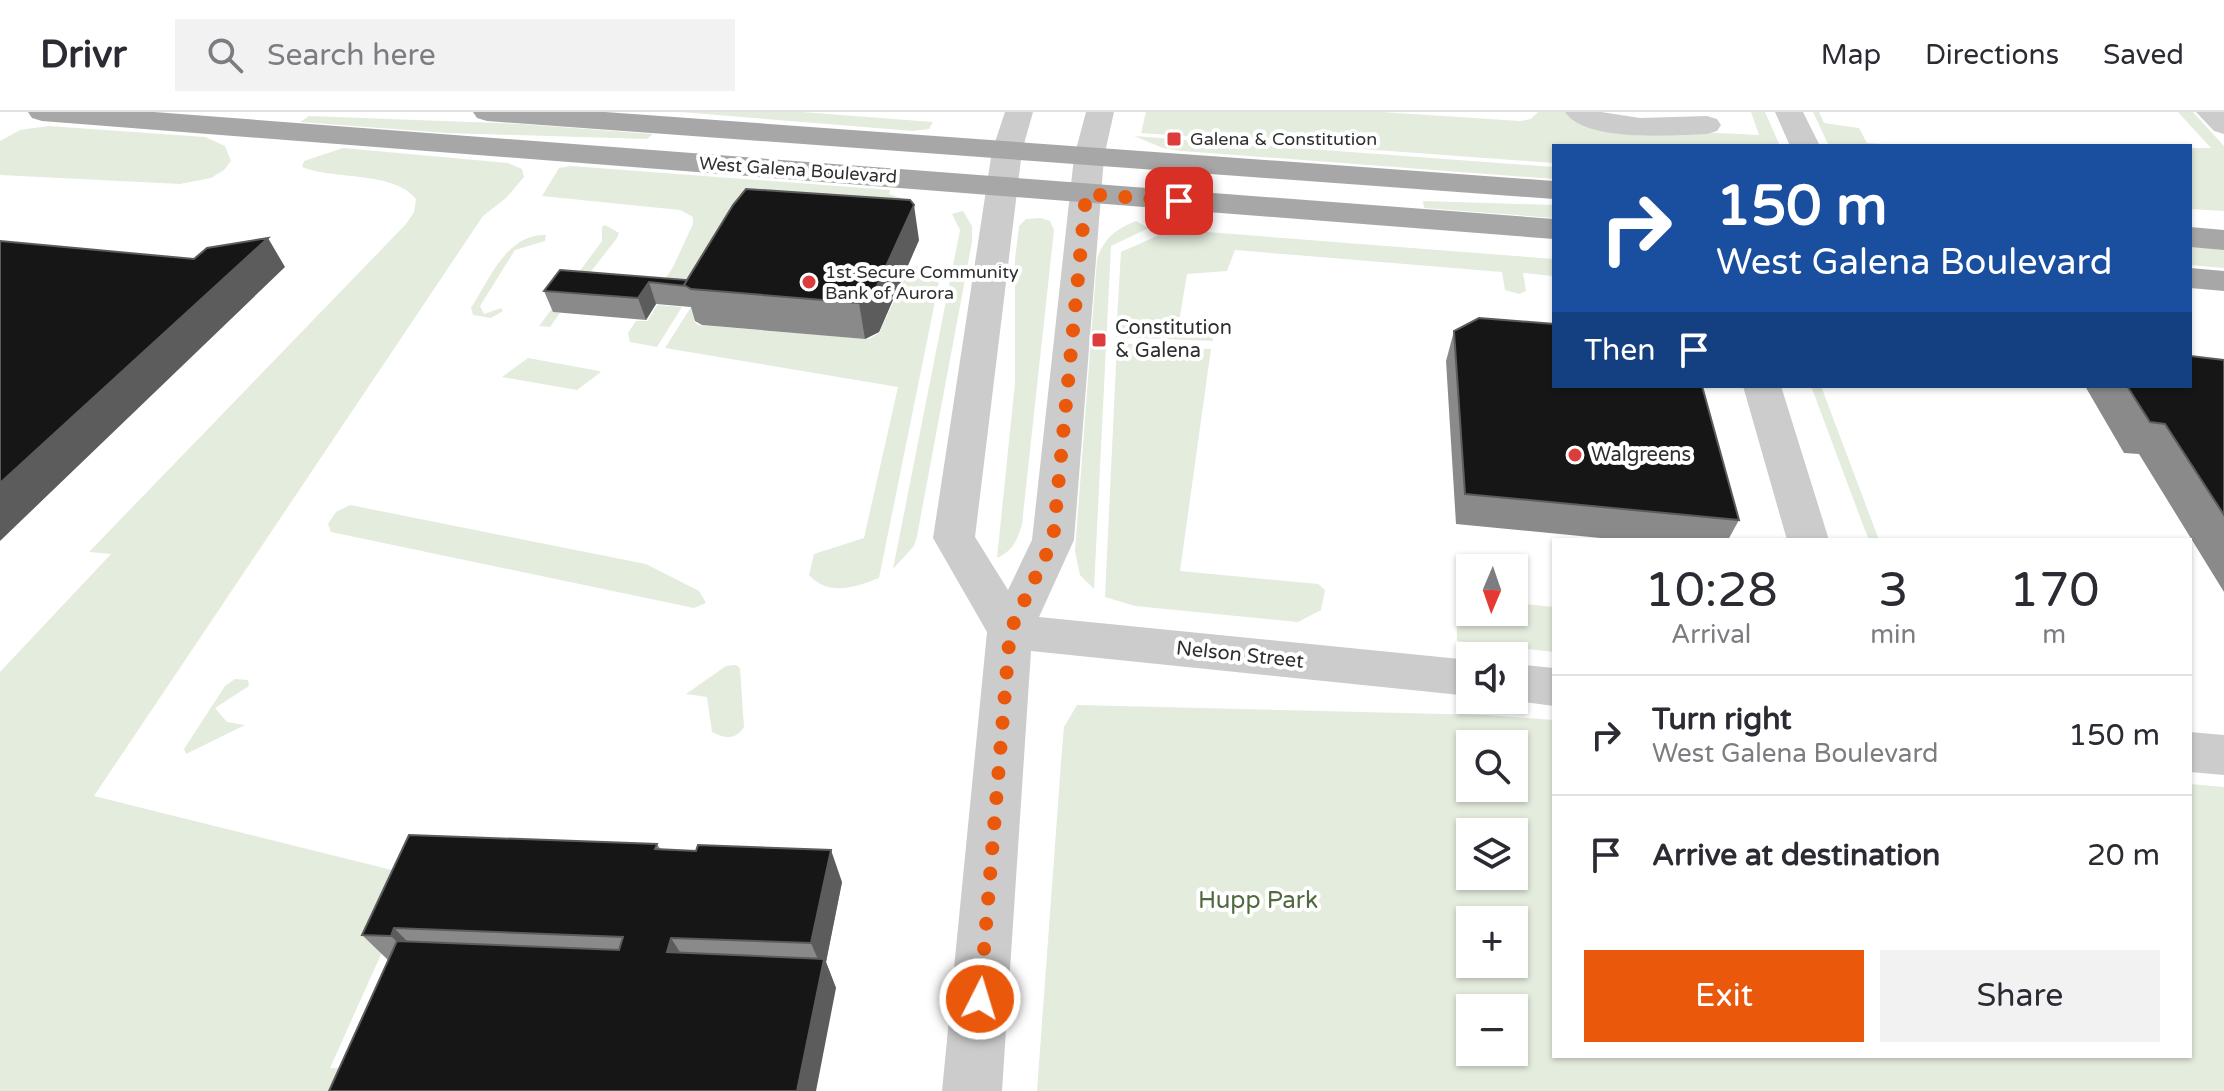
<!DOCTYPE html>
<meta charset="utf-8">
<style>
body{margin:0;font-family:"Varela Round",sans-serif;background:#f2f2f3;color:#2b2b33;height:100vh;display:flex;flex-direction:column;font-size:30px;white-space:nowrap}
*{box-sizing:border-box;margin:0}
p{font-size:26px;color:#7c7c81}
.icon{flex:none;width:44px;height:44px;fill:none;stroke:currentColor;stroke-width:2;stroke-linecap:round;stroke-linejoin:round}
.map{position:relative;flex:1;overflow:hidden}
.drawer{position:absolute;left:1552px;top:426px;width:640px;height:520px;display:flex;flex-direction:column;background:#fff;border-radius:0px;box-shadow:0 2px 6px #0004}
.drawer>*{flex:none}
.top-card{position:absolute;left:1552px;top:32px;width:640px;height:244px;border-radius:0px;box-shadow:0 2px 6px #0004;background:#1a4fa0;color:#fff;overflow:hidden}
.needle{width:52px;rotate:182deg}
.buttons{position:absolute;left:1456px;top:442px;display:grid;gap:16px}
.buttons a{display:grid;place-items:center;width:72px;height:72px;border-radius:0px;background:#fff;box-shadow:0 2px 6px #0004;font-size:40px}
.pin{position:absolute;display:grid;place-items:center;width:68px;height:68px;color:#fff;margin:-34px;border-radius:16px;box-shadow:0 4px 12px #0006}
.me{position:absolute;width:88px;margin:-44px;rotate:5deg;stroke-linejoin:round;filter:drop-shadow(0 0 6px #0008)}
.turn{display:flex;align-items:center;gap:28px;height:168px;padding:0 32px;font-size:36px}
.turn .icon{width:104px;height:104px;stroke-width:2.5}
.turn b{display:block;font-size:56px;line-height:68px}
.then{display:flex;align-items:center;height:76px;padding:0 32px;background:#0003;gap:16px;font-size:30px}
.eta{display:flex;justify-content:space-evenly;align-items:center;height:136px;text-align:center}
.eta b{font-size:48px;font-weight:600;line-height:56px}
.action{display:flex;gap:16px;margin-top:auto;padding:16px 32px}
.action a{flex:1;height:92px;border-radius:0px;background:#ea580c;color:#fff;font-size:32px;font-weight:600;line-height:92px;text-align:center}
.action a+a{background:#f2f2f3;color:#2b2b33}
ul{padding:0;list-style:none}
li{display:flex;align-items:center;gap:24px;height:120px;padding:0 32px;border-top:2px solid #e1e1e2}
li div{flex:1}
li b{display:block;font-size:30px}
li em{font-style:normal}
header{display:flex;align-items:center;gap:48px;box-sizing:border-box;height:112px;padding:0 40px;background:#fff;border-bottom:2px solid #e1e1e2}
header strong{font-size:38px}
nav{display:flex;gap:44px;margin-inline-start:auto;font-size:28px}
.search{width:560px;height:72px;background:#f2f2f3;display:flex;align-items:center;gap:20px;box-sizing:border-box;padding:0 28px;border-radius:0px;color:#7c7c81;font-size:30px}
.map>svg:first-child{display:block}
</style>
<header>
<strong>Drivr</strong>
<div class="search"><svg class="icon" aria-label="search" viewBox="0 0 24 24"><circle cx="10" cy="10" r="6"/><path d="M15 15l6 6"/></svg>Search here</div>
<nav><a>Map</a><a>Directions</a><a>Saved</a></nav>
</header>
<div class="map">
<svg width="2224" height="979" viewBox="0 0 2224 979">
<rect width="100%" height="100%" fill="#fff"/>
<path fill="#e4ecde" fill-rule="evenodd" d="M680 0H802L933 10 929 17 913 19Z
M1146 0H1382L1520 9 1531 7 1538 0H1568L1597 15 1759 23 1751 0H1765L1780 34H1554V51L1141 21Z
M1813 0H1819L1824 11 1859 16 1867 31 1918 34H1829Z
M2178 0H2193L2224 34V99L2190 97V36H2211Z
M309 4 520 12 653 22 647 27 447 21 300 10Z
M48 14 205 25 225 34 231 49 224 58 211 66 180 72 0 63V29L20 18Z
M1134 24 1554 55V67L1182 39 1163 36Z
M343 36 508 51 522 57 524 65 506 86 483 104 94 684 412 763 409 780 330 956 376 958 367 979H0V560L111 442 89 440 406 112 414 100 416 87C394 59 334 68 302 55L304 49Z
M571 54 890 78 889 82 913 90 653 185 673 155 693 112V105L680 98 542 84 559 56Z
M1423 89 1554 93V106L1424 96Z
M963 99 972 114V130L917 424 914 434 893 457 960 118 952 102Z
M1041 106 1050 109 1054 118 1022 412C1017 429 1013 439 997 446L1015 271V147L1019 114 1026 107Z
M1136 109 1149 116 1111 134 1094 477 1080 463 1075 439 1097 147C1104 126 1116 117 1136 109Z
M605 113 619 121 617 126 586 166 553 199 560 201 550 215 539 214 602 129V115Z
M1181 118 1554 147V164L1523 161 1526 179 1519 182 1505 178 1502 160 1235 138 1227 159 1187 162 1178 216 1212 219 1213 229 1116 225 1121 140 1168 119Z
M546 123 545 129 515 138 480 194 484 202 501 196 503 199 491 206 473 203 471 196C489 168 507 121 546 123Z
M2190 135 2224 137V156L2190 153Z
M910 154 924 155 922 159 930 160 931 155H942L879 466C856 475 829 485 809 463L814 442 864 426 898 275 665 236 691 195 701 196 694 209 698 213 869 227 879 221Z
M657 193 682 195 657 235 630 230 628 221 636 209H648Z
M1117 231 1211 237 1180 459 1318 472 1325 478 1321 498 1298 510 1135 494 1105 485Z
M528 246 599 259 601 260 577 278 502 265Z
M1811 274H1821L1879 428H1869L1863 413Z
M350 393 646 452 699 479 706 491 694 496 331 420 328 412 336 400Z
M1456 484 1470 486V500H1514V491L1554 495V540L1457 529Z
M736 553 740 556 744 615C736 628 725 627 712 620L707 585 686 582 726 554Z
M235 567 248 568 249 574 215 596 227 610 245 613 186 642 184 637 225 574Z
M1077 593 1486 603 1554 608V944H2190V672L2224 675V979H1037L1062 637 1064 615ZM1470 632H1514V676H1470ZM1470 720H1514V764H1470ZM1470 808H1514V852H1470ZM1470 896H1514V940H1470Z"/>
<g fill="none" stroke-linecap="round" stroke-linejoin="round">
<path fill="#ccc" fill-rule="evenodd" d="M1005 0H1033L1022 39 975 425 1008 478 1032 428 1074 45 1086 0H1114L1104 45 1074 428 1039 505 1470 548V584L1031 539 1002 979H942L987 520 933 426 992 39Z
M1565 0H1601L1640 6 1707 4 1717 7 1721 13 1717 19 1707 22C1673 23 1586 31 1565 0Z
M1775 0H1803L1820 34H1790Z
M2196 0H2224V22L2214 19Z
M1743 274H1781L1829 428H1787Z
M1514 552 1554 556V594L1509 588H1514Z
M2190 620 2224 623V663L2190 660Z"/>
<path fill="#a7a7a7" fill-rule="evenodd" d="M28 0H154L1554 107V127L42 9 32 6Z
M473 0H605L1554 69V87L487 9 477 6Z
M2190 115 2224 118V138L2190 135Z
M2190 156 2224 159V179L2190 176Z"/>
</g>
<path fill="#8a8a8a" d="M919 128 879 220 865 227 702 213 695 209 691 195 656 192 646 208 553 200 544 179 560 158 687 168Z
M1454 219 1739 408 1728 428H1621L1456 412 1446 249Z
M2224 247V480L2139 342 2124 341 2085 274H2190Z
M657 732 661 738 842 770 826 850 836 876 388 848 362 823Z"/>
<path fill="#5c5c5c" d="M914 93 919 128 879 220 865 227 859 191Z
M268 126 285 155 0 429V371Z
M649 170 656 192 646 208 638 186Z
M831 738 842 770 826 850 836 876 816 979H797L822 857 811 831Z
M394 816 424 846 420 853 391 824Z
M671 826 690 856 667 840Z"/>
<path fill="#161616" stroke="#5c5c5c" stroke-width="2" d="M746 77 910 88 914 93 872 185 859 191 691 177 684 173 733 93Z
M268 126 0 371V129L194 147 207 136Z
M560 158 687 168 684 173 685 174 649 170 638 186 544 179Z
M1479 206 1554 212V274H1702L1739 408 1465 382 1454 219Z
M2190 244 2224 248V403L2165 312 2150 310 2127 274H2190Z
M409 723 657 732 655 737 696 739 698 733 831 738 811 831 671 826 667 840 824 847 797 979H329L397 829 619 838 623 825 394 816 391 824 362 823Z"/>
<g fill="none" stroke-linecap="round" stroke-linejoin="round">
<path stroke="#ea580c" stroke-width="14" stroke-dasharray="0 25.2" d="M980 887 1010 519 1053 428 1086 82 1179 89"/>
</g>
<g fill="#dc3c3c" stroke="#fff" stroke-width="3">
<rect x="1166" y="19" width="16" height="16" rx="4"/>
<circle cx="809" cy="170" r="8"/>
<rect x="1091" y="220" width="16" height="16" rx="4"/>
<circle cx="1575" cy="343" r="8"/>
</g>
<g text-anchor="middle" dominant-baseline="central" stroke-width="8" stroke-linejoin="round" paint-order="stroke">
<g font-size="18" fill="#2f2f2f" stroke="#fff" text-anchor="start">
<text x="1190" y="27">Galena &amp; Constitution</text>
<text x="825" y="160">1st Secure Community<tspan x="825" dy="21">Bank of Aurora</tspan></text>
</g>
<g font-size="18" fill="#2f2f2f" stroke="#fff">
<text transform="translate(798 58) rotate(4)">West Galena Boulevard</text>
</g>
<g font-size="20" fill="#2f2f2f" stroke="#fff" text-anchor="start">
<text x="1115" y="216">Constitution<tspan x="1115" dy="23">&amp; Galena</tspan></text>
<text x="1591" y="343">Walgreens</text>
</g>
<g font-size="20" fill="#2f2f2f" stroke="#fff">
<text transform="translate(1240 543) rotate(6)">Nelson Street</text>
</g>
<g font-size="24" fill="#50693f" stroke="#fff">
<text x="1258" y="788">Hupp Park</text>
</g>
</g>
</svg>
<div class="buttons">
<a><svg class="needle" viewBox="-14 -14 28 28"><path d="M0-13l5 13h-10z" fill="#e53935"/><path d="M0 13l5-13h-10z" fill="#7c7c81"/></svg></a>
<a><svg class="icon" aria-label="sound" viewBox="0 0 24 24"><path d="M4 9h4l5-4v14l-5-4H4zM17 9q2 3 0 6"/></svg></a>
<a><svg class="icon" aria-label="search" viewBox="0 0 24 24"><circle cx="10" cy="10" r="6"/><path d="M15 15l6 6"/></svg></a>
<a><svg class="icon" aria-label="layers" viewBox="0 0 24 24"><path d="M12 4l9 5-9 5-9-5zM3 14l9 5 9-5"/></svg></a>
<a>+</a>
<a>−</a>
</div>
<div class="pin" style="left:1179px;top:89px;background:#d93025"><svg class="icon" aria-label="arrive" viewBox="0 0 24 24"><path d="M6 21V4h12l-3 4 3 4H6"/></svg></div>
<svg class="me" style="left:980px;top:887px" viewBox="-20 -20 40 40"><circle r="17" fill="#ea580c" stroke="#fff" stroke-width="3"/><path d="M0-11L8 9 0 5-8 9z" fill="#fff"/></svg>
<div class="top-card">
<div class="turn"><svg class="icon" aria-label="right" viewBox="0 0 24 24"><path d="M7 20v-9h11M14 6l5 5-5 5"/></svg><div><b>150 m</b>West Galena Boulevard</div></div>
<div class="then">Then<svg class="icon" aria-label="arrive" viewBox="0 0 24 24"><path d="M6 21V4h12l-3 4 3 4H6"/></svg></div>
</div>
<section class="drawer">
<div class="eta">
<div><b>10:28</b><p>Arrival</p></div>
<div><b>3</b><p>min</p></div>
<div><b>170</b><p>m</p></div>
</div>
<ul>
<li><svg class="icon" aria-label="right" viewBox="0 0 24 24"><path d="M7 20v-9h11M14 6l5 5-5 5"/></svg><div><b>Turn right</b><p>West Galena Boulevard</p></div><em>150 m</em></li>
<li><svg class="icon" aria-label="arrive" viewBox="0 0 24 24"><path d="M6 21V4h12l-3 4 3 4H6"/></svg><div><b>Arrive at destination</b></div><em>20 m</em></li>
</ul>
<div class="action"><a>Exit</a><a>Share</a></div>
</section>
</div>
